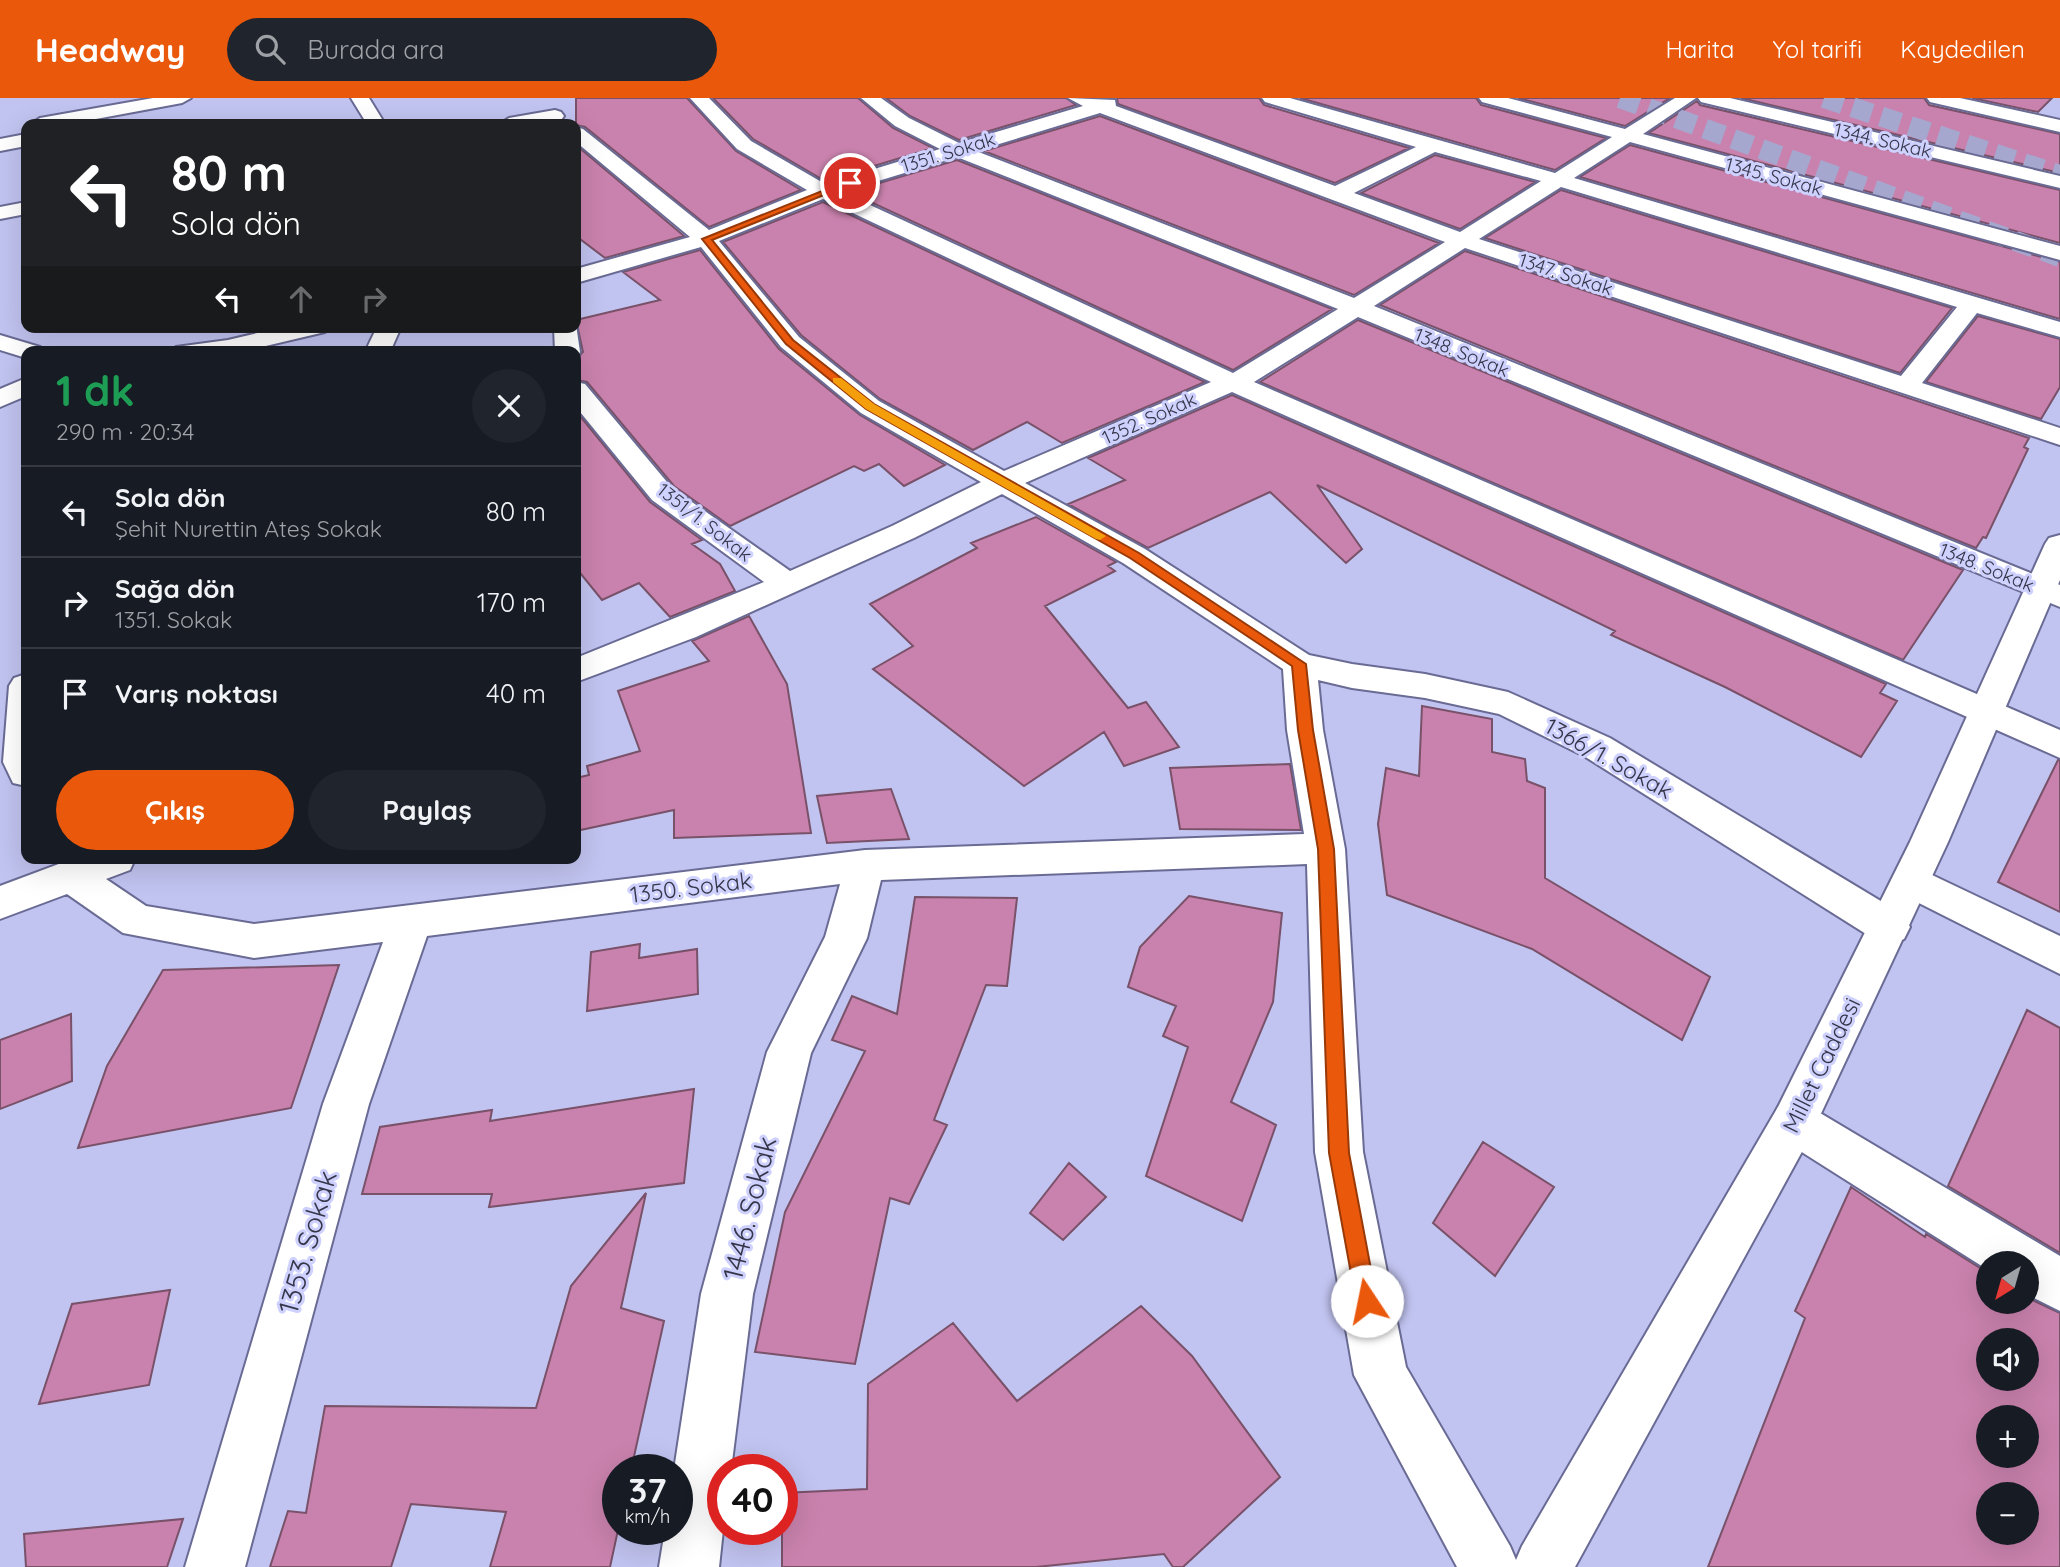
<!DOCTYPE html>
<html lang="tr">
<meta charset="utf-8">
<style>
body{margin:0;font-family:Quicksand,sans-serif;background:#20242c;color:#f1f3f6;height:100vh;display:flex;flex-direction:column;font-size:26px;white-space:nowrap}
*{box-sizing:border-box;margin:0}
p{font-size:23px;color:#9ea1a6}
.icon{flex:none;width:38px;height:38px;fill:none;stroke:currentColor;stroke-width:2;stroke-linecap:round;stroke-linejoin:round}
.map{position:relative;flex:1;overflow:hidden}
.sheet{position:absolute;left:21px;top:248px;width:560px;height:518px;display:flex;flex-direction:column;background:#171b24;border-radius:14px;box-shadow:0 7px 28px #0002}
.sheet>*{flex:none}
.guide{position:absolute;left:21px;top:21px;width:560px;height:214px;border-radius:14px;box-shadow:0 7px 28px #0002;background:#202124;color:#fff;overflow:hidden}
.needle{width:46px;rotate:217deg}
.tools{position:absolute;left:1976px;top:1153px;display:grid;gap:14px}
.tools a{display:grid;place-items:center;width:63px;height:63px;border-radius:50%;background:#171b24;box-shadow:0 7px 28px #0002;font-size:35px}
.speed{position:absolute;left:602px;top:1356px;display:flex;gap:14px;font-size:35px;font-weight:700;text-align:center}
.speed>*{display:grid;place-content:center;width:91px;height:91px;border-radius:50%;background:#171b24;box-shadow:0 7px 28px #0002;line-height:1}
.speed small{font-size:18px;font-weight:400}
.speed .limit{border:10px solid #d22;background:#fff;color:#111}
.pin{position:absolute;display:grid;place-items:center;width:60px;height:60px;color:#fff;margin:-30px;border:4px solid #fff;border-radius:50%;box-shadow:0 2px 7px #0007}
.me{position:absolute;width:77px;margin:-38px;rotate:349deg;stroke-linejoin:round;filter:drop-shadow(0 0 5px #0008)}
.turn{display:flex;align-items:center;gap:24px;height:147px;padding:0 35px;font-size:32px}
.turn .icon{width:91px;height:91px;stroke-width:2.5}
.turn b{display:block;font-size:49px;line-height:60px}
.lanes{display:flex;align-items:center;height:66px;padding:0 35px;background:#0003;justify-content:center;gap:35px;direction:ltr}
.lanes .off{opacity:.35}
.round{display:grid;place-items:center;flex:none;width:74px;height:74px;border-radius:37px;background:#20242c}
.headline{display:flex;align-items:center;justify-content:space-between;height:119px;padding:0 35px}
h1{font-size:42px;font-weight:800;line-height:52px;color:#1e9e55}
.cta{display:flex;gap:14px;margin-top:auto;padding:14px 35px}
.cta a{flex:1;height:80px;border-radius:42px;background:#ea580c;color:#fff;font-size:28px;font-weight:800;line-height:80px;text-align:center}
.cta a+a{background:#20242c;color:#f1f3f6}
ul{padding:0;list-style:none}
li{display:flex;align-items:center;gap:21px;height:91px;padding:0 35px;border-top:2px solid #363941}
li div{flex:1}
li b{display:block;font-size:26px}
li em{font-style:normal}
header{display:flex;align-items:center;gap:42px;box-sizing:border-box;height:98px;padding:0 35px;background:#ea580c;color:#fff}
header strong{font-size:33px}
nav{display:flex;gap:38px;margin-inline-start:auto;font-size:24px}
.search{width:490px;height:63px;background:#20242c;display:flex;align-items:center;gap:18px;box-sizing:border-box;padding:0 24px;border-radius:38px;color:#9ea1a6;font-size:26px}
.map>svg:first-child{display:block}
</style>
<header>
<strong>Headway</strong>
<div class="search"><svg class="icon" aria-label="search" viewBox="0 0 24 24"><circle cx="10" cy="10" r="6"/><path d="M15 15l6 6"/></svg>Burada ara</div>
<nav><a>Harita</a><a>Yol tarifi</a><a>Kaydedilen</a></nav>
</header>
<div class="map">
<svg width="2060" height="1469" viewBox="0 0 2060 1469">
<rect width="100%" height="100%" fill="#c1c3f0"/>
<path fill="#c982ad" stroke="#795169" stroke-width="2" fill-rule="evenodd" d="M576 0H687L736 53 801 92 709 129 585 29 576 27Z
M713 0H858L893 30 933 50 825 83 753 41Z
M886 0H1066L1076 7 959 42 910 18Z
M1117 0H1259L1264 7 1409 50 1335 85 1118 6Z
M1300 0H1476L1481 7 1606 40 1555 72Z
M1518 0H1670L1625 28Z
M1741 0H1924L1929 7 2060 36V75Z
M1972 0H2052L2038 14Z
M1697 3 1700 7 2060 92V145L1649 35Z
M1100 18 1439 145 1354 197 984 53Z
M576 47 684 138 605 160 576 138Z
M1630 47 2060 164V221L1580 79Z
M1435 57 1535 84 1460 131 1361 95Z
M957 62 1332 211 1233 272 849 94Z
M1561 92 1952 210 1900 275 1485 140Z
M823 104 1205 284 1062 345 1027 324 973 352 880 301 801 237 723 144Z
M700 152 779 251 860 317 945 367 904 388 879 366 864 373 854 368 730 428 674 388 587 284 576 282V261L583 254 576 222 660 202 623 174Z
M1465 153 2029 340 2024 349 2028 351 1986 440 1983 439 1976 450 1380 207Z
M1978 218 2060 241V289L2041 321 1926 284Z
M1358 222 1963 472 1903 562 1260 284Z
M1232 297 1886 586 1880 595 1897 603 1861 659 1725 589 1611 537 1615 533 1317 387 1362 451 1346 465 1270 394 1148 450 1068 406 1125 382 1088 360Z
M576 313 650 404 702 442 692 446 720 466 735 493 670 519 639 485 602 502 576 470Z
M1036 419 1116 464 1108 468 1115 473 1045 508 1128 610 1146 604 1179 649 1124 668 1104 634 1024 688 873 571 913 548 870 506 977 450 971 445Z
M749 518 787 586 811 735 674 740V712L576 733V680L589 677 587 668 640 653 618 593 709 563 692 543Z
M1422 608 1492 621V654L1525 661 1527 683 1545 690V780L1710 879 1682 942 1532 851 1387 797 1378 726 1386 670 1419 678Z
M2058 662H2060V814L1998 784Z
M1290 666 1301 732 1180 731 1170 670Z
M891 691 909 741 827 745 817 698Z
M1189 798 1282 815 1273 904 1231 1004 1276 1027 1242 1123 1146 1078 1188 949 1163 938 1176 908 1128 889 1140 849Z
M915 799 1017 800 1007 888 986 887 934 1022 947 1027 909 1106 890 1100 855 1266 755 1254 785 1114 865 953 832 942 852 898 897 916Z
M640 846 639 860 697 851 698 896 587 913 591 854Z
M339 867 291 1010 78 1050 107 968 163 872Z
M2027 912 2060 930V1155L1948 1088Z
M71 916 72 983 0 1011V942Z
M694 991 684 1085 489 1109 492 1096H362L380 1029 492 1012 490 1023Z
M1483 1044 1554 1089 1495 1178 1433 1125Z
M1069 1065 1106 1099 1063 1142 1030 1115Z
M1851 1089 1925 1139 1926 1136 1988 1175V1204H2026V1199L2060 1215V1469H1708L1805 1220 1795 1213ZM1988 1242H2026V1281H1988ZM1988 1320H2026V1358H1988ZM1988 1396H2026V1435H1988Z
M646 1095 621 1210 664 1223 631 1372H618V1432L610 1469H490L506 1414 411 1406 391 1469H270L288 1413 306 1415 325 1308 536 1310 571 1188Z
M170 1192 149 1287 39 1306 72 1206Z
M1141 1208 1192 1258 1280 1379 1183 1469H1173L1164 1456 1036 1469H782V1395L867 1391 868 1286 953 1225 1017 1303Z
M183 1421 167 1469H26L24 1436Z"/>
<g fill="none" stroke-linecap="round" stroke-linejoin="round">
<path stroke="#a5a7cf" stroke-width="20" stroke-dasharray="20 10" stroke-linecap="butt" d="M1620 0 2060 159
M1824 0 2060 77"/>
<defs>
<path id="minor" d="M153 0H191L182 5 69 26H31L40 20Z
M351 0H369L385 26H367Z
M690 0H709L751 43 825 86 940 51 895 28 861 0H881L909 20 959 45 1083 8 1068 0 1115 2 1116 8 1335 88 1416 49 1265 4 1262 0H1290L1555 75 1612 39 1482 4 1479 0H1508L1625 31 1675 0H1696L1643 36 2060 148V162L1630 44 1574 80 2060 224V239L1977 215 1922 285 2060 330V347L1465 150 1374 208 2060 487V509L1358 219 1254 284 2060 632V660L1232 294 1025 385 1145 451 1309 557 1352 566 1425 576 1508 594 1610 640 1904 817 1910 829 1904 841 1889 846 1874 841 1584 658 1499 616 1425 600 1352 590 1318 582 1323 632 1345 751 1363 1054 1406 1269 1510 1448 1519 1469H1457L1354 1277 1315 1054 1307 766 881 782 867 840 811 955 753 1196 731 1372H723V1432L719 1469H659L665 1432H677V1372H674L701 1196 767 954 825 839 840 786 427 838 369 1006 245 1469H185L323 1006 383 844 254 860 123 835 67 796 0 821V788L72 761H135L130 772 106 781 146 808 254 826 865 752 1304 736 1287 632 1283 571 1123 465 1002 396 914 440 696 539 576 584V560L764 484 652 402 576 309V284L585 286 672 390 790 473 892 428 981 384 861 315 781 249 701 149 576 185V171L690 139 576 44V29L583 31 709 132 807 92 737 51ZM1100 15 1445 144 1354 200 976 53ZM1435 54 1541 83 1460 134 1354 95ZM957 59 1338 211 1233 275 842 94ZM1561 89 1957 209 1901 278 1479 141ZM823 101 1211 284 1004 373 879 303 799 239 719 143Z
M1698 0H1730L2060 78V90L1701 4Z
M1927 0H1960L2060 22V34L1930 4Z
M555 12 561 14 564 18 561 22 539 26H500L509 20Z
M26 36V48L0 53V41Z
M26 104V116L0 121V109Z
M576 226 580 254 577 259 576 254H555L554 229H576Z
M283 229H328L325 234 240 254H173L176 249 228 242Z
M377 229H401L390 254H365Z
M0 237 40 249 43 254H26V260L0 252Z
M26 280V298L0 309V291Z
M26 576V688L13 685 3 664 9 588 14 580Z
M1911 767 2060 838V876L1897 794 1891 783 1897 772Z
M1794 1002 1810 1009 2060 1158V1213L2026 1196V1166H1988V1172L1778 1039 1771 1024 1778 1009Z"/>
<path id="major" d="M2060 437V482L1948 744 1810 1039 1575 1469H1513L1522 1448 1778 1009 1910 744 2045 446 2049 440Z"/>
</defs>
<use href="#minor" stroke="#6a6b94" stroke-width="4"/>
<use href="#major" stroke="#6a6b94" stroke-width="4"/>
<use href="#minor" fill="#fff" fill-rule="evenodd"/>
<use href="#major" fill="#fff" fill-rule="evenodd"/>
</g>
<path fill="#ea580c" stroke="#983908" stroke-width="2" d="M847 83 854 85 712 142 793 242 874 306 1139 455 1306 566 1313 632 1334 751 1349 1055 1377 1203 1374 1210 1367 1213 1359 1210 1356 1203 1329 1055 1318 751 1298 632 1292 568 1130 460 866 311 786 246 702 141Z"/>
<path fill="#f59e0b" d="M833 280H841L874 306 1106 438 1100 442 1096 441 866 311 833 284Z"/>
<g text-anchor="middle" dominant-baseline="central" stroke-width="6" stroke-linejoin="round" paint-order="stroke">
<g font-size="19" fill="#363649" stroke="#ced0fe">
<text transform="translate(1883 42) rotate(13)">1344. Sokak</text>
<text transform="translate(948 54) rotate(-17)">1351. Sokak</text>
<text transform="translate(1774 78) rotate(15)">1345. Sokak</text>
<text transform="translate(1566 176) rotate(18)">1347. Sokak</text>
<text transform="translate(1462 254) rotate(22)">1348. Sokak</text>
<text transform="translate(1149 320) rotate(-24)">1352. Sokak</text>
<text transform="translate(705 424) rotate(38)">1351/1. Sokak</text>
<text transform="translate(1987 469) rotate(22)">1348. Sokak</text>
</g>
<g font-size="23" fill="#363649" stroke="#ced0fe">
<text transform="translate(1609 660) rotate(29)">1366/1. Sokak</text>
<text transform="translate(691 789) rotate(-7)">1350. Sokak</text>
<text transform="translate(1821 967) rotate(-64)">Millet Caddesi</text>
</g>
<g font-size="28" fill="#363649" stroke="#ced0fe">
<text transform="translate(749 1110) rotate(-76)">1446. Sokak</text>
<text transform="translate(307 1144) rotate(-74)">1353. Sokak</text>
</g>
</g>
</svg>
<div class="tools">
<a><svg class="needle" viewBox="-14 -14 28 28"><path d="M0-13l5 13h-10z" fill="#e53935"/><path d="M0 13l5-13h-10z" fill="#9ea1a6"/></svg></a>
<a><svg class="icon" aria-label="sound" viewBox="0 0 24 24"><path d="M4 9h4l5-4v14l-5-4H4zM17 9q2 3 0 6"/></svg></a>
<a>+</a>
<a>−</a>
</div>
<div class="speed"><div>37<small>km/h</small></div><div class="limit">40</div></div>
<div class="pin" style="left:850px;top:85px;background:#d93025"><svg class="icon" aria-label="arrive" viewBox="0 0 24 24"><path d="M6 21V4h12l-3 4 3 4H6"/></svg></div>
<svg class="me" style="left:1367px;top:1203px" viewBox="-20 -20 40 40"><circle r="19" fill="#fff"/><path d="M0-13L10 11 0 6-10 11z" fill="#ea580c"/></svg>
<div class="guide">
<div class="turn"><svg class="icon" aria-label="left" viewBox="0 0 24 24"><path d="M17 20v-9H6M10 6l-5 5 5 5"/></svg><div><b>80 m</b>Sola dön</div></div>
<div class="lanes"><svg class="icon" aria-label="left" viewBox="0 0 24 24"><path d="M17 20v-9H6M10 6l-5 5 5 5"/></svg><svg class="icon off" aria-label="ahead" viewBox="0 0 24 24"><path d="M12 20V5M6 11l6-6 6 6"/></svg><svg class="icon off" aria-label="right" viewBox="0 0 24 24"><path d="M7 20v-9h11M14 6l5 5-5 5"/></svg></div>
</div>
<section class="sheet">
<div class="headline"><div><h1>1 dk</h1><p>290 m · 20:34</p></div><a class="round"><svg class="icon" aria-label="close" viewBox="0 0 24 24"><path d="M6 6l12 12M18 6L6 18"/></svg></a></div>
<ul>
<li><svg class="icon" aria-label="left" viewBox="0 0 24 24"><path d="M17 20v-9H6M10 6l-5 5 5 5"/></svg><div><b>Sola dön</b><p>Şehit Nurettin Ateş Sokak</p></div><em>80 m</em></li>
<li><svg class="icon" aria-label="right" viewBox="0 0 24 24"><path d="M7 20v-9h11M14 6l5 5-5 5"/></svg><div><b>Sağa dön</b><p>1351. Sokak</p></div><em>170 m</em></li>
<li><svg class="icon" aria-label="arrive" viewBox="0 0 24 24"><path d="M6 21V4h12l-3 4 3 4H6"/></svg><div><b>Varış noktası</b></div><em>40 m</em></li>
</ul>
<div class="cta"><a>Çıkış</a><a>Paylaş</a></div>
</section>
</div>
